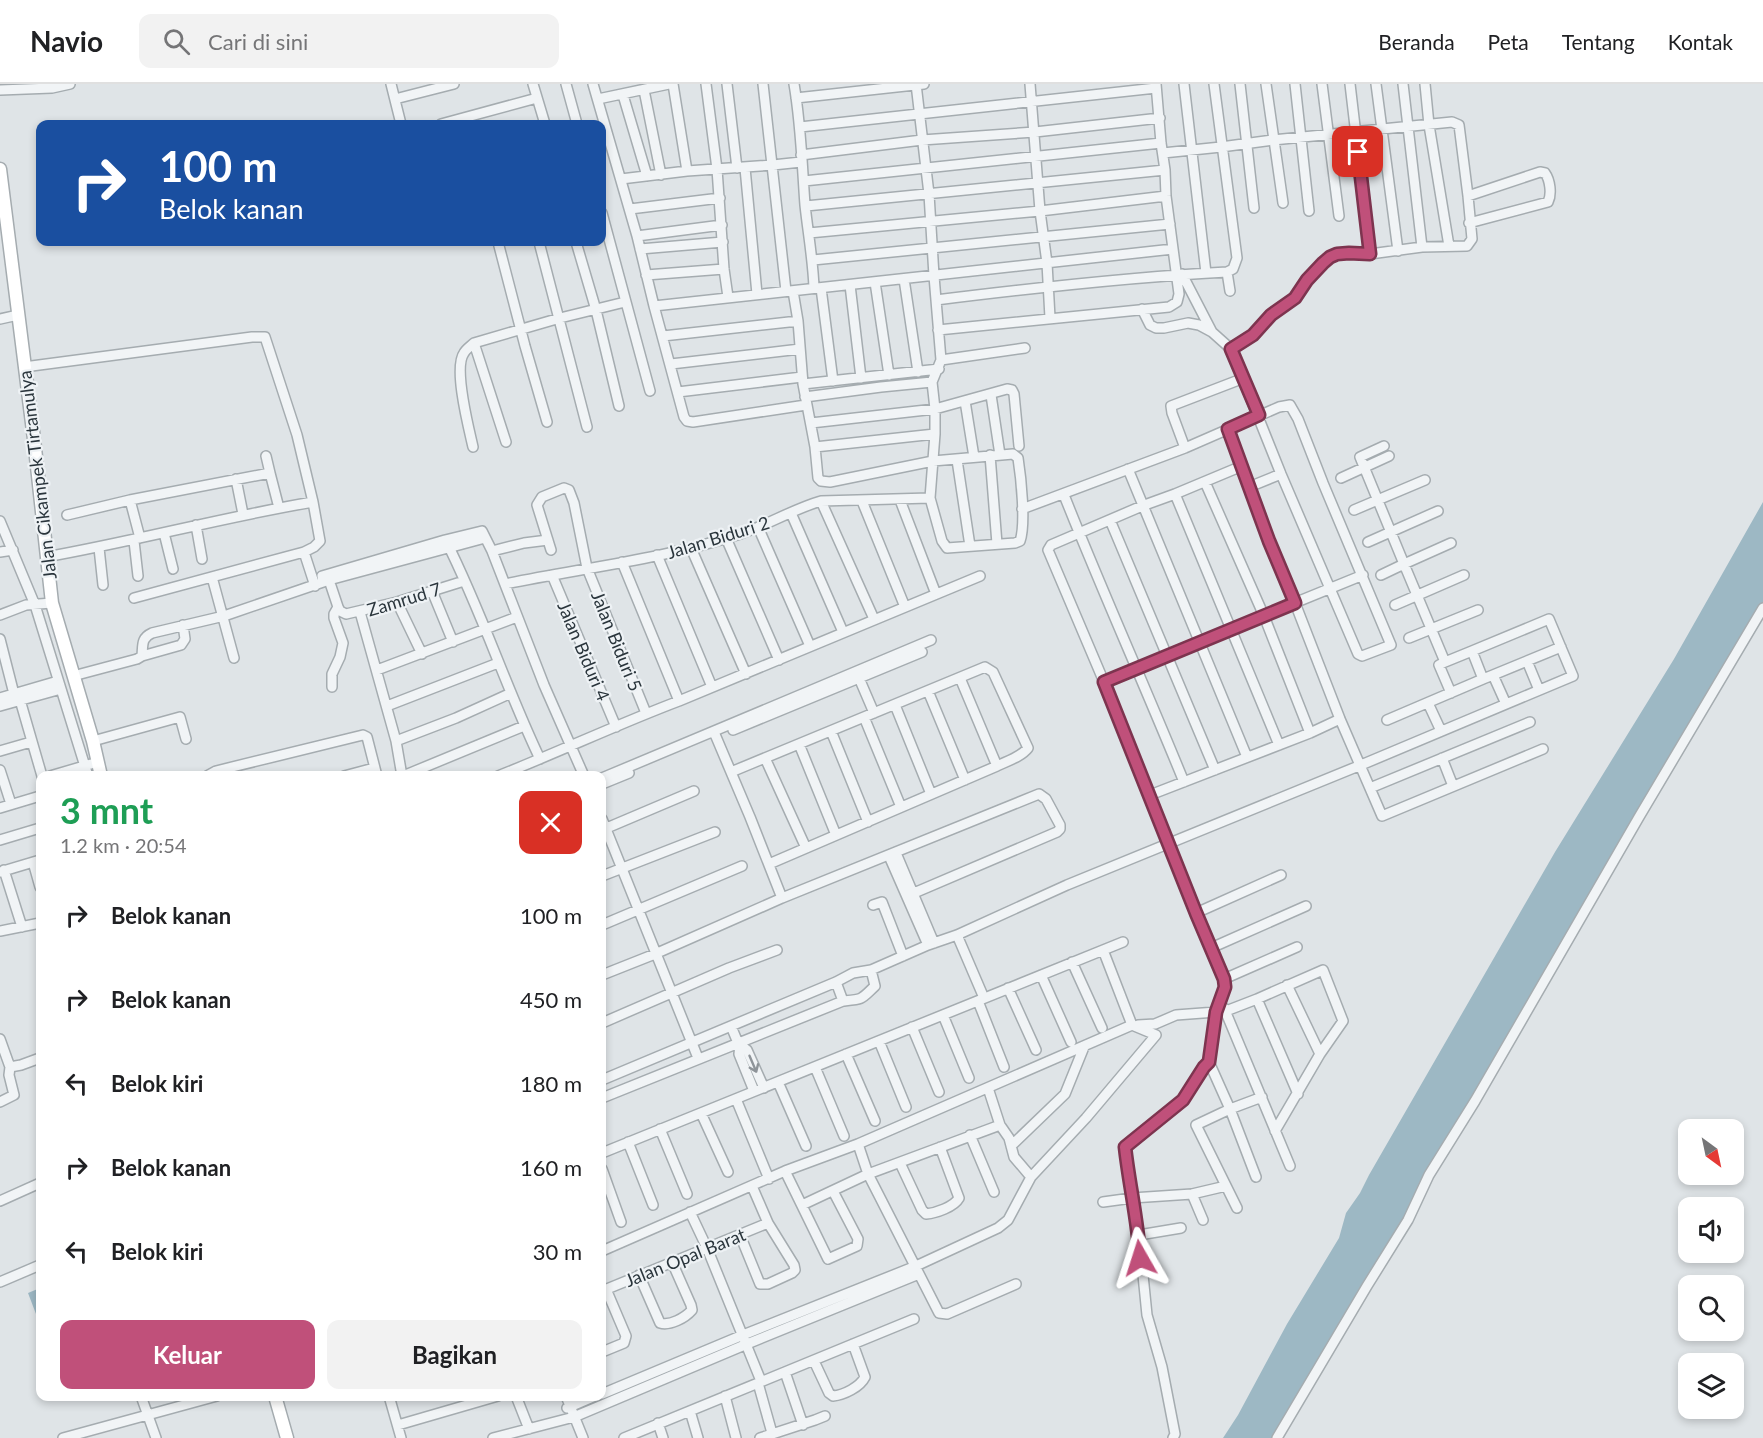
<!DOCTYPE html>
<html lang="id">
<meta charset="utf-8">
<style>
body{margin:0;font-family:Lato,sans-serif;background:#f2f2f2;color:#202124;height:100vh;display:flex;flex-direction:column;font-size:22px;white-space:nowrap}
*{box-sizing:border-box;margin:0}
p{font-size:20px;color:#757577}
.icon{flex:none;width:33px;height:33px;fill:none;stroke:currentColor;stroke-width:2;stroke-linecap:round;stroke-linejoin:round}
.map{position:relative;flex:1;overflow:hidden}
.panel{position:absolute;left:36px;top:687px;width:570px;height:630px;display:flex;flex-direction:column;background:#fff;border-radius:12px;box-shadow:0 3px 9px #0003}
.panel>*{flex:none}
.hud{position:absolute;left:36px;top:36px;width:570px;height:126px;border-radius:12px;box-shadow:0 3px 9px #0003;background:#1a4fa0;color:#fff;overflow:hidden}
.needle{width:39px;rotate:147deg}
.tools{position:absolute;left:1678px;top:1035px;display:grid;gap:12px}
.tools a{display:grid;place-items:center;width:66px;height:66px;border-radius:12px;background:#fff;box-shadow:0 3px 9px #0003;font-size:30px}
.pin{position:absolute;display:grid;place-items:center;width:51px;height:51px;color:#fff;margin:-26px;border-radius:12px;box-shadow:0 3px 9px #0006}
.me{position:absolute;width:66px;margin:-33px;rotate:354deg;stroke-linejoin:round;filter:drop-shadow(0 0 4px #0008)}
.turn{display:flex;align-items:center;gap:21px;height:126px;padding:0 24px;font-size:27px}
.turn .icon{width:78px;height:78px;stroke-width:2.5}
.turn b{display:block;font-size:42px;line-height:51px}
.round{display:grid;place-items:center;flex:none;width:63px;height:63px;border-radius:12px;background:#f2f2f2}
.overview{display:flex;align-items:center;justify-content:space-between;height:102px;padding:0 24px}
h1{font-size:36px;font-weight:700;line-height:45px;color:#1e9e55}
.button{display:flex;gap:12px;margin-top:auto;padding:12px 24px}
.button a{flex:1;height:69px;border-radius:12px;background:#c0507a;color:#fff;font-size:24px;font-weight:700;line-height:69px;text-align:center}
.button a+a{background:#f2f2f2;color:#202124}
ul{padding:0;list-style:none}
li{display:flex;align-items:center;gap:18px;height:84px;padding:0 24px}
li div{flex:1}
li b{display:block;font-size:22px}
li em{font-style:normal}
header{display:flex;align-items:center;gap:36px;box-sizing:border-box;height:84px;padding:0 30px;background:#fff;border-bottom:2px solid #e0e0e0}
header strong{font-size:28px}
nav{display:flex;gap:33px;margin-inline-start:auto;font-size:21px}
.search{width:420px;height:54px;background:#f2f2f2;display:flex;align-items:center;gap:15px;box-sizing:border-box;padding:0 21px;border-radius:12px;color:#757577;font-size:22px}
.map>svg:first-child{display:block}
</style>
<header>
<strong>Navio</strong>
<div class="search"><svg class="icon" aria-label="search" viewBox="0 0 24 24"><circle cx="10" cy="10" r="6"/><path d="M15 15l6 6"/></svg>Cari di sini</div>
<nav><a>Beranda</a><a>Peta</a><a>Tentang</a><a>Kontak</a></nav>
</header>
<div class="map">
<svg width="1763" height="1354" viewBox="0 0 1763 1354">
<rect width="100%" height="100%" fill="#dfe4e7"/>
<path fill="#9db8c4" d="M1763 418V524L1277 1354H1223L1238 1331 1287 1240 1339 1154 1346 1129 1360 1109 1369 1091 1555 768 1674 575Z
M40 1204V1229L36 1230 28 1209Z"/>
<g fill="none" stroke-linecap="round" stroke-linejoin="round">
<defs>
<path id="street" d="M391 0 401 40
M533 0 545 40
M566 0 577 40
M593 0 637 152 654 222 684 333 687 337 693 338 806 321
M673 0 687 87
M706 0 717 85 724 185 728 213
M727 0 737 84
M763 0 786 207
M794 0C801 40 802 80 805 121 808 149 813 176 814 204
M1030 0 1040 127 1047 179 1050 234
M1184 0 1206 189
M1240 0 1254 124
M1266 0 1283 119
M1295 0 1309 127
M1322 0 1339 132
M1350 0 1370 170
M1376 0 1398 167
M1403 0 1422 163
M1425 0 1429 41 1449 162
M0 6 52 4 70 0
M644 6 661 91
M623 11 647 92
M796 14 924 0
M395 15 454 0
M598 15 669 0
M441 40 537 14
M800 43 1156 4
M1163 69 1221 63 1273 56 1452 38 1459 41 1468 112 1472 155 1467 162 1422 163 1370 170 1349 169 1337 170 1323 179 1307 196 1295 214 1271 231 1253 251 1231 265
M801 71 922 56 1035 48 1160 34
M745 84 757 210
M621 95 687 87 773 81 801 78
M804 97 1161 59
M1468 112 1540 88 1545 89C1550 96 1552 110 1548 118L1469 139
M806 122 1165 86
M630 125 720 114
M602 129 650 307
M809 149 1040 127 1166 112
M637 152 722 141
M498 158 525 262 547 338
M539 158 587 343
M576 158 596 226 619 322
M640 165 723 158
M813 176 1170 140
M1227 188 1230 207
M1182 190 1212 248
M646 191 724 185
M904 195 918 288
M875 198 889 291
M850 201 861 294
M821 204 833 297
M793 207 798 237 803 300 815 363 818 394 821 397 830 398 933 377 1013 370 1018 374C1021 393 1026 440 1020 457L1015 459 947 464 942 457 930 414 935 350V325L932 298 941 276 934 192 929 110 916 0
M936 216C1033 204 1129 193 1227 188L1233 185 1237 174 1214 0
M654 222 1173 165
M0 235 18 231
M938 246 1169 223 1177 218 1179 210 1166 112 1165 86 1161 59 1156 0
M663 252 798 237
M941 276 1025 264
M671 280 800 265
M24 283 252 253H265L297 351 313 418 320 457 314 463 304 468 315 502
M803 300 939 285
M678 308 802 293
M991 311 1000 371
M805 313 881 303 932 298
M965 317 974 373
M811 339 935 325 1007 305 1012 306 1014 310 1019 362
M1228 345 1269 457 1295 519 1340 635 1382 732 1543 665
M506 358 474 259 560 234 625 218
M1384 362 1360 373 1404 480 1451 459
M473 363C469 345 453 284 464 269 466 265 471 262 474 259
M815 363 935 350
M1185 364 1172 329 1171 322 1244 294
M990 371 997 460
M266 372 270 389
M957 376 970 462
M1128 385 1247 673
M1341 394 1389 372
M236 395 243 430
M1205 398 1264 532 1310 649
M1249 403 1281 390
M1175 410 1279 661
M1064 411C1102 507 1145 602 1184 698
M130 416 140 454
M900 416 936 510
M821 417 874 535
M862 417 905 523
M1022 425 1185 364 1279 323 1290 321 1298 335 1323 399 1391 561 1362 572 1358 570 1281 390 1231 265 1212 248 1199 241 1188 239 1164 244H1156L1150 241 1142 225
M1354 426 1425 396
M791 429 843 548
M67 431 130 416 270 389 279 424
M1110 436 1215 686
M0 437 35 521 88 692
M196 441 202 475
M758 443 810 562
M164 449 173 485
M726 454 779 576
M134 457 138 492
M446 457C482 528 506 604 540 675
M1368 458 1438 427
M99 464 103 501
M691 464 746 590
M551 466 537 421 542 413 564 404 569 406 574 419 587 484 646 629
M492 467 524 459 548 456
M0 468 13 466
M657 471 712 603
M46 473C136 457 224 433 313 418
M622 478 679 617
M552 491 616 643
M1381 491 1404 480 1445 578 1472 567 1483 595 1493 591 1506 620
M212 493 234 574
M329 496 338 523 340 527 346 530 397 518 464 497
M323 498 322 492 445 456 482 447 492 467 544 601 584 692
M505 500C583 484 664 475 740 450 768 441 793 425 821 417L930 414
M432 507 453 558
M134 514 304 468
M397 518 422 570
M1395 521 1464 491
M360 528 396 657 402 692
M0 531 26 521 52 519
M1409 554 1478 526
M0 555 14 610
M142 572 181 561 185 555 183 541
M1527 577 1539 606
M1445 578 1439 581 1451 609
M377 586 517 533
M1493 591 1561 563
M73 592 137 575 142 572C143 561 141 554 152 549L224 532 329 496 485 454
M859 594 874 629
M960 594 997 682
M1104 598 1167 571 1363 491
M332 603V590L340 573 343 559 334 534V530L338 523
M928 607 965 696
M18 609 42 692
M0 614 58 597
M1428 619 1441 647
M895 621 931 710
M0 622 61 605
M387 622 498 579
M864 633 901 723
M1387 636 1483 595
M733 646 922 568
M831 647 868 738
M714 648 750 733 782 814
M93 657 180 633 186 655
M396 657 456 634 511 609
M799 660 836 751
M0 667 31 658
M765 674 806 764
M1442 674 1453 702
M0 686 11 720
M731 688 985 583 993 588 1028 664C1021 673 1007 677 997 682L769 780
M50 692 91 680
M207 692 216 687 363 651 367 653 377 692
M344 692 374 684
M403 692 524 642
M498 692C559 668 618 640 679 617L980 492
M602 694 931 556
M602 700 629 689
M1370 704 1530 638
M1150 711 1310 649 1340 635
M0 724 40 712
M602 735 698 974
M602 746 694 707
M0 756 40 744
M896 769 934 859
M889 772 928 861
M33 778 40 803
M4 786 22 843
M0 788 40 776
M602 792 715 748
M873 821 882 818 903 872
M1196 829 1281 791
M602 841 742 782
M0 847 40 839
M957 851 984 914
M1211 864 1306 822
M1072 878 1102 944
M602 891 655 870 782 814 1039 710 1046 715 1060 741V745L1057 748 914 809
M1041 891 1071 958
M1224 895 1297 863
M1287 901 1320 970
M1008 904 1036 966
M1257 915 1298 1010
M843 917C864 915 860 916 875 902L871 886
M978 917 1004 983
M1224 924 1290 1082
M1226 927 1257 915 1323 886 1343 937 1320 970 1275 1047
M943 931 969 994
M602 939 729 884 777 866
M1138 941 1155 940 1176 931 1216 928
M731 942 738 959 747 966 764 1004
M912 943 939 1008
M0 955 10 983 21 981 40 974
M879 957 906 1023
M740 961 739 970 754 1007
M846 970 875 1037
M1209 978 1230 1025 1256 1093
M815 983 844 1052
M602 996 836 898 853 889 871 886 928 861 957 851 1067 801 1361 681 1573 592 1549 535 1472 567
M778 998 806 1062
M988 1004 1000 1041 1009 1054 1014 1073 1031 1093
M602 1014 843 917 836 898
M736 1015 769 1095
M0 1018 14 1011 9 991 10 983
M701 1029 728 1088
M660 1045 687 1110
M970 1051 994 1108
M628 1058 653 1121
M858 1060 868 1090 939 1229 947 1230 1016 1200
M1011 1062 1065 1010 1084 963
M602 1069 1123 858
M900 1079 922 1126 926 1130C936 1129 954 1123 959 1114L940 1063
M602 1085 621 1138
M785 1087 828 1175 857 1162 858 1155 833 1107
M1192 1110 1203 1136
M0 1117 40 1099
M1103 1118 1132 1114 1192 1110 1226 1102
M802 1121 868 1090 1000 1041
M1237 1124 1196 1041 1230 1025 1262 1013
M690 1128 707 1164 761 1297
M740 1151 760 1200H768L792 1189 795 1186 794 1181 768 1139 752 1102
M1139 1151 1181 1144
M602 1167 785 1087 858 1060 1132 941 1103 866
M639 1191 660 1239C670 1242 685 1234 692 1226L691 1221 672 1178
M0 1198 40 1181
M602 1207 768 1139
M602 1268 624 1259 626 1252 606 1205
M814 1277 829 1309 833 1312C844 1311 860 1303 865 1293L853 1260
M785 1288 803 1341
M758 1299 772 1349
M602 1310 743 1251 916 1182 998 1144 1008 1136 1031 1093 1086 1034 1156 951 1132 941
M141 1312 156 1354
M389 1312 401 1354
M516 1312 529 1345
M566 1312 583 1354
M725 1312 736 1354
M567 1324 595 1312
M690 1327 698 1354
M658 1339 663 1354
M398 1341 498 1312
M63 1354 217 1312
M493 1354 574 1333 747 1260 919 1190
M624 1354 914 1235
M760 1354 815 1336 825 1332
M1173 1354 1175 1350 1162 1283 1147 1231 1139 1151 1129 1097 1125 1063 1183 1016 1204 983 1209 978 1216 928 1225 903 1224 895 1196 829 1104 598 1048 466 1051 461 1142 422 1175 410 1242 382
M1277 1354 1367 1202 1408 1136 1429 1091 1475 1017 1639 733 1763 524"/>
<path id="secondary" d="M0 85 34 355 52 519 93 657 101 692
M275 1312 287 1354"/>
</defs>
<use href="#street" stroke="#a5acb0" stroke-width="12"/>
<use href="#secondary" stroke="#a5acb0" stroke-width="15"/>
<use href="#street" stroke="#f1f4f6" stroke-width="9"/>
<use href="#secondary" stroke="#fff" stroke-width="12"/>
</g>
<defs><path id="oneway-shaft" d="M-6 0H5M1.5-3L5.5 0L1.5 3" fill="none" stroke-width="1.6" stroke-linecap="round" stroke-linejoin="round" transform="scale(1.5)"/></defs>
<use stroke="#8e9499" href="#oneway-shaft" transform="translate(753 980) rotate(67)"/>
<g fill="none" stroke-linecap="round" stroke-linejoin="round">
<defs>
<path id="route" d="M1140 1174C1138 1137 1129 1100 1125 1063L1183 1016 1204 983 1209 978 1216 928 1225 903 1224 895 1196 829 1104 598 1295 519 1269 457 1228 345 1259 331 1231 265 1253 251 1271 231 1295 214 1307 196 1323 179 1330 173 1337 170 1349 169 1370 170 1358 68"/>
</defs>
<use href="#route" stroke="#7d344f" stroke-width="15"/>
<use href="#route" stroke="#c0507a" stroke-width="10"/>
</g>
<g text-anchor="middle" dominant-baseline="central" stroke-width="4.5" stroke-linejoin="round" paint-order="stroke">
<g font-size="18" fill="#2a353c" stroke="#eef2f5">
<text transform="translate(37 391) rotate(-97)">Jalan Cikampek Tirtamulya</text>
<text transform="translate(718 453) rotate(-17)">Jalan Biduri 2</text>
<text transform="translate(404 515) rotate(-17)">Zamrud 7</text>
<text transform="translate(617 557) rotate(68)">Jalan Biduri 5</text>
<text transform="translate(584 567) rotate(67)">Jalan Biduri 4</text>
<text transform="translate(685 1173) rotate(-22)">Jalan Opal Barat</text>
</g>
</g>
</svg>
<div class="tools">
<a><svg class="needle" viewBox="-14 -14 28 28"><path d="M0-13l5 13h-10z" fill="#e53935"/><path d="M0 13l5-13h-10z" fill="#757577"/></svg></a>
<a><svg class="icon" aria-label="sound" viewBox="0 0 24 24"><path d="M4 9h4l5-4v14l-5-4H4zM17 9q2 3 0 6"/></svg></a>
<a><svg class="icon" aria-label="search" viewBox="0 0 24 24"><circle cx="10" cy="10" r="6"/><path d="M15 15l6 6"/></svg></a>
<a><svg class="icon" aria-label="layers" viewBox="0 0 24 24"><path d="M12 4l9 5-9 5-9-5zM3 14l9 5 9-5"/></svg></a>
</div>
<div class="pin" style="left:1358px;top:68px;background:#d93025"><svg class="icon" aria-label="arrive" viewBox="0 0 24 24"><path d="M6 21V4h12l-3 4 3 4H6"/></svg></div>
<svg class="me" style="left:1140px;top:1174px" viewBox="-20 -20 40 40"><path d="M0-17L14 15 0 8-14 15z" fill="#c0507a" stroke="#fff" stroke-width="4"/></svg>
<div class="hud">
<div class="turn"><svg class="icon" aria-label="right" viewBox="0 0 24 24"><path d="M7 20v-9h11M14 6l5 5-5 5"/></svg><div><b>100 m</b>Belok kanan</div></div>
</div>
<section class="panel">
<div class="overview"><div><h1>3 mnt</h1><p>1.2 km · 20:54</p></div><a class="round" style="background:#d93025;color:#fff"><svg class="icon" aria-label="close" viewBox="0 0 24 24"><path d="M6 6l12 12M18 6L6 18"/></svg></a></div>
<ul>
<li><svg class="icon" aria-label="right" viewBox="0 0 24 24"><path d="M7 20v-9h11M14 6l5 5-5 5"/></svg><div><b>Belok kanan</b></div><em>100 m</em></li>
<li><svg class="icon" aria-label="right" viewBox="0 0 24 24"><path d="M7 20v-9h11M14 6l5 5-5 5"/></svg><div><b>Belok kanan</b></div><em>450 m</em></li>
<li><svg class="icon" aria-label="left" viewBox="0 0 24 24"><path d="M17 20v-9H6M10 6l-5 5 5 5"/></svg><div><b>Belok kiri</b></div><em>180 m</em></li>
<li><svg class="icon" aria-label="right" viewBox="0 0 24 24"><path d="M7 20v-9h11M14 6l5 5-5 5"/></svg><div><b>Belok kanan</b></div><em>160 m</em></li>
<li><svg class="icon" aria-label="left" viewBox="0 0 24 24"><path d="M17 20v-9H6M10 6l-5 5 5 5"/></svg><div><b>Belok kiri</b></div><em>30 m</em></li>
</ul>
<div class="button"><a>Keluar</a><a>Bagikan</a></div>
</section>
</div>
